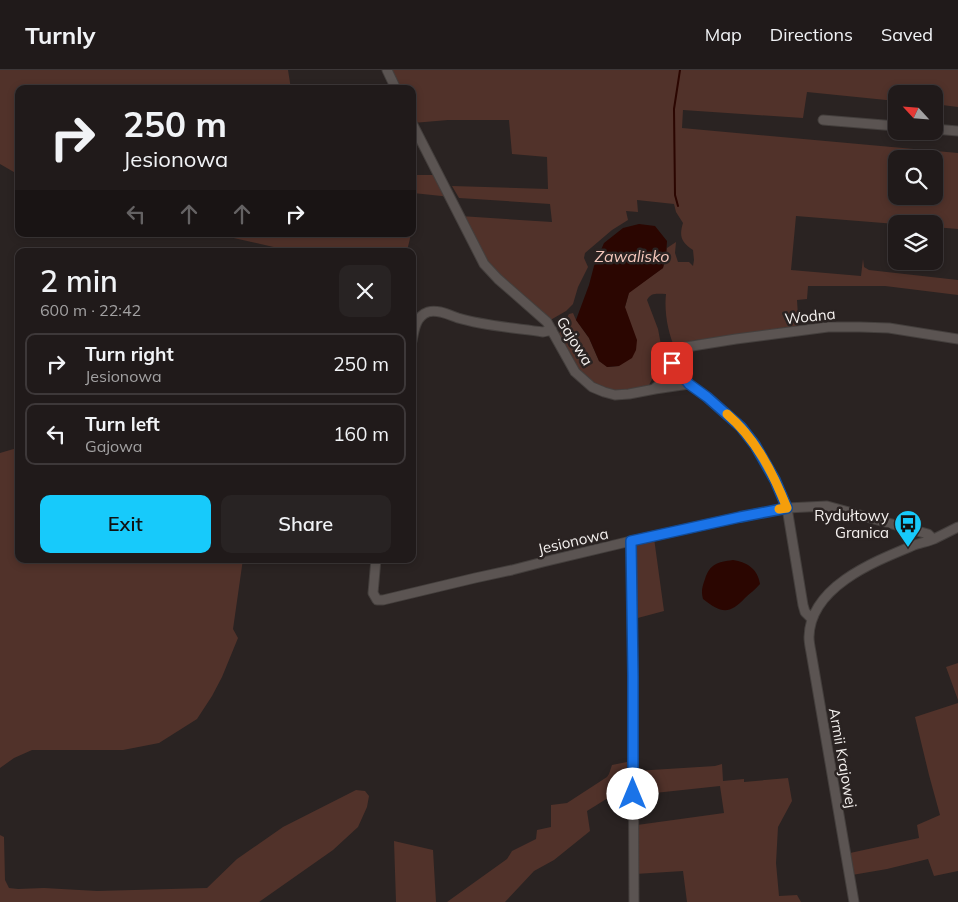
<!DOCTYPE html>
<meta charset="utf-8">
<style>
body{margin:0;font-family:Mulish,sans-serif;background:#282323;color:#f1f3f6;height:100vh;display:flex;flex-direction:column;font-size:19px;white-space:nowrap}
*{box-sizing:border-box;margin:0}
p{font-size:16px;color:#a2a1a2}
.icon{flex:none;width:28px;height:28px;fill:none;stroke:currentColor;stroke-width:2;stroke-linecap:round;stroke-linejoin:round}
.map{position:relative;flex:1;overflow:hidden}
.side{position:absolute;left:15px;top:178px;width:401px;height:315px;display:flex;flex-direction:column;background:#201a1a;border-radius:10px;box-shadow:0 2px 8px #0003,0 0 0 1px #3d3839}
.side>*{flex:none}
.guide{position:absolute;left:15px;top:15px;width:401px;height:152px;border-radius:10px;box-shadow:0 2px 8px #0003,0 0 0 1px #3d3839;background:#201a1a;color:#f1f3f6;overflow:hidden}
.needle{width:32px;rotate:296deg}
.controls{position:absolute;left:888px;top:15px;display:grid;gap:10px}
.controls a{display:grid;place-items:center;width:55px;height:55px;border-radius:10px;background:#201a1a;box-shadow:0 2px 8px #0003,0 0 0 1px #3d3839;font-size:25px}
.pin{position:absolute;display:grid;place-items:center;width:42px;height:42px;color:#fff;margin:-21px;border-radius:10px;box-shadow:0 2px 8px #0006}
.me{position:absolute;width:55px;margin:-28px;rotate:0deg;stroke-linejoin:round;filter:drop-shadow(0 0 4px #0008)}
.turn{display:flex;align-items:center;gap:18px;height:105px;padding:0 25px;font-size:22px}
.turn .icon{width:65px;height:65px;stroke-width:2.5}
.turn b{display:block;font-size:35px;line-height:42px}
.lanes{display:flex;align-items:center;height:48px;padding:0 25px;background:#0003;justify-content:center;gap:25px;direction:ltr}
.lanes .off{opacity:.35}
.round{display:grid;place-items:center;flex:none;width:52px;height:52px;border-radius:10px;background:#282323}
.headline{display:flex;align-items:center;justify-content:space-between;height:85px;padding:0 25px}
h1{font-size:30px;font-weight:600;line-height:38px}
.cta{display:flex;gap:10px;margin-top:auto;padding:10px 25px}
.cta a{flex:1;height:58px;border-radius:10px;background:#17cafb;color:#111;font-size:20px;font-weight:600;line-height:58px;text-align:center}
.cta a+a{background:#282323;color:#f1f3f6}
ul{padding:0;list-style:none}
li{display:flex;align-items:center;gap:15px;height:62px;margin:0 10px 8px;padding:0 15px;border:2px solid #3d3839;border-radius:10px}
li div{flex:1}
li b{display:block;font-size:19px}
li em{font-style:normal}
header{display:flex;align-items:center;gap:30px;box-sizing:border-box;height:70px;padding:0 25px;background:#201a1a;border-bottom:1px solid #3d3839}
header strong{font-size:24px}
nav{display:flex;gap:28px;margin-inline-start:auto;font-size:18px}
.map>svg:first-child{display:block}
</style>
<header>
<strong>Turnly</strong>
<nav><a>Map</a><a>Directions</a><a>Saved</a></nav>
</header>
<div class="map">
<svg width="958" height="832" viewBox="0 0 958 832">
<rect width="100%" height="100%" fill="#2a2322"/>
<path fill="#51322a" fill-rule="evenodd" d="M0 0H288L291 19H19V105L0 94Z
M387 0H958V37L934 34V24H896V31L807 22 803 48 683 40 682 58 958 83V159L934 157V154H896L796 146 791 200 861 206 863 189 864 197 869 200 958 210V225L885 216H808L807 229 797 230 799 261 695 270 685 274 676 280C668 265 664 241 666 224 658 224 651 222 647 230L658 259 661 275 658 298 649 315 645 317 627 320H610L602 318 593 313 584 307 578 298 558 264 566 257 565 251 569 244 573 243 576 250 589 268 599 291 608 297 619 296 625 237 629 222 663 198 667 178 676 172 675 183 678 192H689L693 196 694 190 693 180C681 172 679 166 683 153L676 142 674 134 637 130 638 142 626 141 628 150 612 160 585 183 584 188 588 197 578 217 573 234 566 241 547 252 498 209 460 146 552 152 550 134 459 128 452 116 548 119 547 87 512 84 509 50H448L413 53 412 19H396ZM896 89H934V126H896Z
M412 105H439L451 127 413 123Z
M216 164H411L407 181H291Z
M19 365V489H243L233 559 238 568 222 607 212 626 197 649 159 673 123 680H32L14 688 0 698V383L17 378Z
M654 468 664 541 634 549V473Z
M958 593V630L946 597Z
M958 633V801L934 806 928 789 887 799 852 805 850 783 919 768 917 755 940 745 929 705 915 647Z
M632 691V713L587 741 590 761 554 790 534 801 505 832H447L507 789 512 781 536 769 537 760 551 757V735L567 733 607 707 609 704 612 695Z
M722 694 723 711 744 709V712L788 708 792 731 778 757 776 793 779 826 797 825 801 832H687L683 801 635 804 637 755 724 743 720 716 636 725 635 701 715 696Z
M356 720 365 721 369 726 367 737 358 757 333 780 259 832H0V765L4 767 5 810 9 818 18 819 44 818 97 821 207 818 237 789 283 757Z
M394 771 433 780 436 832H396Z"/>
<path fill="#2b0601" d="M639 154 655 156 667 171 666 186 663 198 629 223 625 237 637 270 636 280 632 288 619 296 607 297 599 291 589 268 576 250 589 215 594 196 604 173 623 158Z
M733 490C747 492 758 499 760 514 755 520 750 523 745 528 729 545 721 543 703 529 701 522 702 517 705 509 710 494 717 492 733 490Z"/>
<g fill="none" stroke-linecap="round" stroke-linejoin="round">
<path stroke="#2b0601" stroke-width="2" d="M678 136 675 125 674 39 680 0"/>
<defs>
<path id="minor" d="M387 0 396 19
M823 50 896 56
M412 53 484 194 498 209 547 252 575 302 592 317 604 322 615 325 629 324 655 319 689 314 707 327 741 357 755 375 775 410 787 438 803 535 805 542 812 549
M934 59 958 61
M412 271C414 260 416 246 428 242 438 239 449 245 458 248 485 256 515 258 543 262L552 260
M672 293 689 314
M655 318 662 313 674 288 679 282 686 277 736 269 828 257H860L889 258 958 269
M631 471 633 606 634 832
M376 489 373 523 377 530H383L475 508 512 500 543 492 631 471 740 447 787 438 827 436 928 464 933 469
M854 832 811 582C810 577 809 572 809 567 810 517 873 492 912 476 919 473 927 472 934 469 942 465 950 461 958 457"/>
</defs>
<use href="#minor" stroke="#443f3d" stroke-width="11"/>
<use href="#minor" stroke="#5b5452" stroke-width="9"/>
</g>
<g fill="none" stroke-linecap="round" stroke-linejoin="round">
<defs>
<path id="route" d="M633 724V606L631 471 740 447 787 438 775 410 755 375 741 357 707 327 689 314 672 293"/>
</defs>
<use href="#route" stroke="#114b97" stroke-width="12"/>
<use href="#route" stroke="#1a73e8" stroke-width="9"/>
<path stroke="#f59e0b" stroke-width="9" d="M727 344C756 369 773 403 787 438L779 439"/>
</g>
<defs>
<symbol id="bus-pin" viewBox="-11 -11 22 30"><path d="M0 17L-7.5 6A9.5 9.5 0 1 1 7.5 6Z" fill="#17cafb" stroke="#2a2322"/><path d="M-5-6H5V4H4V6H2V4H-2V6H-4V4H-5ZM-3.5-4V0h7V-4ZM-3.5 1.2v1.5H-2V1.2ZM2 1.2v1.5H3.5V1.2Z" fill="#111"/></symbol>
</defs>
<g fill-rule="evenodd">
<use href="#bus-pin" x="892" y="438" width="32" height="43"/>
</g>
<g text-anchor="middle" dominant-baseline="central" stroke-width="5" stroke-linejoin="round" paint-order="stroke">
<g font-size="15" fill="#f5f1ef" stroke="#2a2322">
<text transform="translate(810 246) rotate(-6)">Wodna</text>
<text transform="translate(575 271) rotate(58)">Gajowa</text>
<text transform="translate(573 471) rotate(-13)">Jesionowa</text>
<text transform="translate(843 688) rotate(80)">Armii Krajowej</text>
</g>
<g font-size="15" fill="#f5f1ef" stroke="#2a2322" text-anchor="end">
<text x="889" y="445">Rydułtowy<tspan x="889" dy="17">Granica</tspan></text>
</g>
<g font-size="16" font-style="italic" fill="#f6c8bc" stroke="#2a2322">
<text x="632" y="186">Zawalisko</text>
</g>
</g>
</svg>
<div class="controls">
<a><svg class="needle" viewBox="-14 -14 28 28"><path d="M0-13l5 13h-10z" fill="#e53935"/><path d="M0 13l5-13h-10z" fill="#a2a1a2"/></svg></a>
<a><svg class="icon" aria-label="search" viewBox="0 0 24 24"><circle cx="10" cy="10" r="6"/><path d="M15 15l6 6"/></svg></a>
<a><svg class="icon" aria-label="layers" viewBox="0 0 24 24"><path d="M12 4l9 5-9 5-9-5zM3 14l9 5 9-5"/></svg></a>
</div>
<div class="pin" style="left:672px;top:293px;background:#d93025"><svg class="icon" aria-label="arrive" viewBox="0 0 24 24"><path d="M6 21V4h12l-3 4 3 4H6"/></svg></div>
<svg class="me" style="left:633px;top:724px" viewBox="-20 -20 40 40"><circle r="19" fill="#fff"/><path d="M0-13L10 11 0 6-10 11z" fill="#1a73e8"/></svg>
<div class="guide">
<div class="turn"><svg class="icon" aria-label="right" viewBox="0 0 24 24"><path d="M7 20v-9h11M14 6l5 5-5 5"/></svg><div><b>250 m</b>Jesionowa</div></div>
<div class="lanes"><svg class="icon off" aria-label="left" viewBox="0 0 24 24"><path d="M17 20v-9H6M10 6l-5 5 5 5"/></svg><svg class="icon off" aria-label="ahead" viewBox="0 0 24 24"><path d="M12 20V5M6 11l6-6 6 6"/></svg><svg class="icon off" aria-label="ahead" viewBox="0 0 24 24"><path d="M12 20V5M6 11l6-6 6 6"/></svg><svg class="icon" aria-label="right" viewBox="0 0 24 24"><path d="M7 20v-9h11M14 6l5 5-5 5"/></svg></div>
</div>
<section class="side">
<div class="headline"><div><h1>2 min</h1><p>600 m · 22:42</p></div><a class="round"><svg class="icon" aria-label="close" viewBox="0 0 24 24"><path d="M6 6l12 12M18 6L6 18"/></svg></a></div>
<ul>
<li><svg class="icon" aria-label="right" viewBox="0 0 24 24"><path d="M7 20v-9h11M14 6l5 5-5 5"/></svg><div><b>Turn right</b><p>Jesionowa</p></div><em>250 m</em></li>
<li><svg class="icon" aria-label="left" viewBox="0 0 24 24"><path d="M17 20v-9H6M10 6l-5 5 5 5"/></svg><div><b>Turn left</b><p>Gajowa</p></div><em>160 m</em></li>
</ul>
<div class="cta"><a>Exit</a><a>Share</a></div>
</section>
</div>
